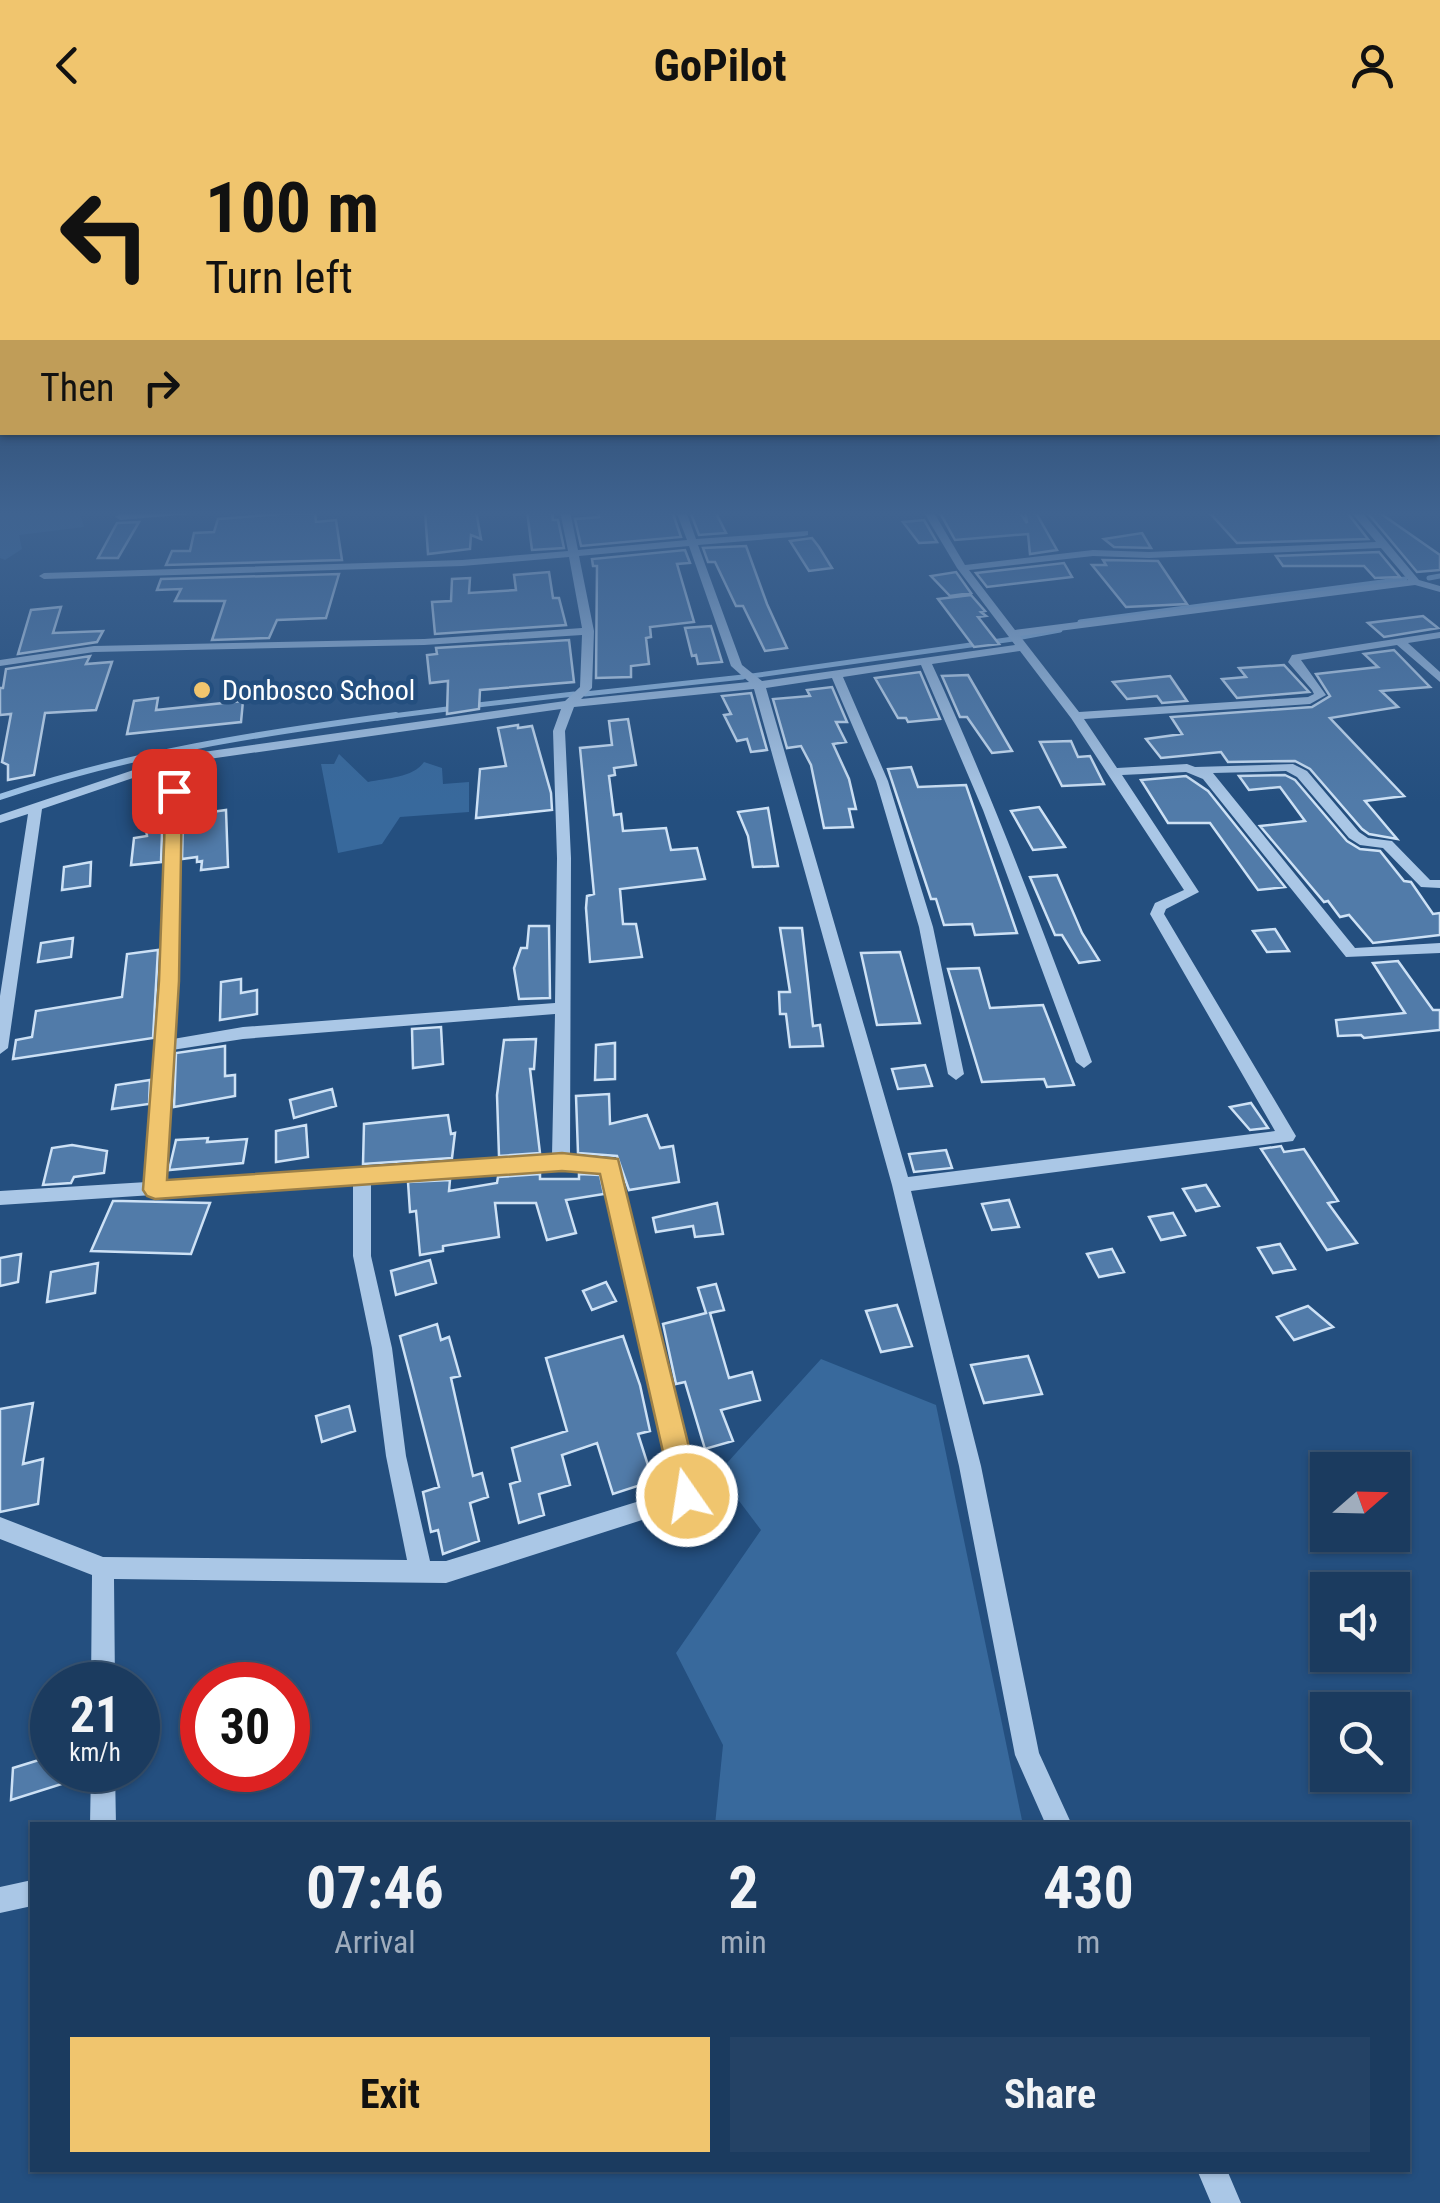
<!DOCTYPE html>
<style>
body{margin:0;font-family:"Roboto Condensed",sans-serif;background:#244265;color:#f1f3f6;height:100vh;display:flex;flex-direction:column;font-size:38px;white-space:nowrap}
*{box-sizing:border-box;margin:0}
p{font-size:32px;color:#a0adbd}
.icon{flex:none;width:55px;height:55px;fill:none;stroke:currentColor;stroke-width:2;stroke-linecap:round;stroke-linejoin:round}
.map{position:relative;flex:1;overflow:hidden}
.sheet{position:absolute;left:30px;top:1692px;width:1380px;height:350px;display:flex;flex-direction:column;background:#1b3b5f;border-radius:0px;box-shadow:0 2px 8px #0004,0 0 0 2px #395574}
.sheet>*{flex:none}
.guide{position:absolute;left:0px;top:0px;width:1440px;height:305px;box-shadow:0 2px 8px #0004,0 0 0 2px #395574;background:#f0c56e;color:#111;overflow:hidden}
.needle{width:65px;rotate:70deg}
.tools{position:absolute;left:1310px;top:1322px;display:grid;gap:20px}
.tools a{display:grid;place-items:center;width:100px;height:100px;border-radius:0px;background:#1b3b5f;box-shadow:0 2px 8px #0004,0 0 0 2px #395574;font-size:50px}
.speed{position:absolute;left:30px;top:1532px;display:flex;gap:20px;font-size:50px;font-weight:700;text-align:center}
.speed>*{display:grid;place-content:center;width:130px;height:130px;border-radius:50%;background:#1b3b5f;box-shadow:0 2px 8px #0004,0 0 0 2px #395574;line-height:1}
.speed small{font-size:25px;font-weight:400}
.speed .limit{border:15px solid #d22;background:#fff;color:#111}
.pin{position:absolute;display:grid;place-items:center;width:85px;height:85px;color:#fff;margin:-42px;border-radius:20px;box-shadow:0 5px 15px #0006}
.me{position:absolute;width:110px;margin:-55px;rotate:347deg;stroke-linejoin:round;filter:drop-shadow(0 0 8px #0008)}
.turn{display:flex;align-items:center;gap:35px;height:210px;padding:0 40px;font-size:45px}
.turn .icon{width:130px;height:130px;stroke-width:2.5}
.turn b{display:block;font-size:70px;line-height:85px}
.then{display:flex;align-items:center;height:95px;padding:0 40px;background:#0003;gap:20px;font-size:38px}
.eta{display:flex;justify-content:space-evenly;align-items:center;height:170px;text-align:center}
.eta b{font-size:60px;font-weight:700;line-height:70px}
.action{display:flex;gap:20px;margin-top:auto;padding:20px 40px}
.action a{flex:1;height:115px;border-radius:0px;background:#f0c56e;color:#111;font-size:40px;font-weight:700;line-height:115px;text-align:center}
.action a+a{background:#244265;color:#f1f3f6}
header{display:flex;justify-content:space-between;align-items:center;height:130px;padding:0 40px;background:#f0c56e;color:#111;font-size:45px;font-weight:700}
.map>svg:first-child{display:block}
</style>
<header><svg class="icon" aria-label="back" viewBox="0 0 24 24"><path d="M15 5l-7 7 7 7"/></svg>GoPilot<svg class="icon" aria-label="person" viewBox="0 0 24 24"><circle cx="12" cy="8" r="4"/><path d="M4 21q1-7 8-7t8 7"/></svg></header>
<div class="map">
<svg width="1440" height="2073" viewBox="0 0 1440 2073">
<rect width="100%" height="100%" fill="#244f7f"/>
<path fill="#38699c" d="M0 381H28L30 386 79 381 84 397 19 405 22 419 5 430 0 428Z
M339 624 368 652C386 648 413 648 424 632L442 638 443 654 469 652V682L400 687 382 714 338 723 321 634H334Z
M821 1229 936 1275 1023 1695H715L723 1615 676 1523 761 1400 718 1343Z"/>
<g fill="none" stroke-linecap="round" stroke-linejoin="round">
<path stroke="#9ec3e7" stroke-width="5" d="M1429 448 1440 446
M1080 492 1405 449
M1022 507 1060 500
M752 546 1013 509
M585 564 743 547
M469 576 574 564
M377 588 455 578"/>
<path stroke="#9ec3e7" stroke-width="6" d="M0 667C129 623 261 603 396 585"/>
</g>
<path fill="#517ba9" stroke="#cde1f5" stroke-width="2.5" d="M425 381H476L481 409 471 405 470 419 428 424Z
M527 381H552L553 390H558L564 418 532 420Z
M598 381H672L681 407 581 416 575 389 599 387Z
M690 381H715L726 403 699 405Z
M939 381H1019L1027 393 1025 381H1035L1057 420 1030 424 1028 404 955 410Z
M1208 381H1346L1368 409 1237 413Z
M1366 381H1377L1440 425V440L1417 442Z
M293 383H315L316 392 336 390 342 430 166 435 172 421H190L194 403 214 402 218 389Z
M924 390 937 412 919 413 903 392Z
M139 392 118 428H98L117 393Z
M1142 403 1151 418 1114 417 1104 409Z
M812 408 819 417 832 438 809 441 790 411Z
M746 416 767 474 787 518 765 521 743 476H736L715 432H708L703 418Z
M685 420 690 433 677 434 694 492 650 497 651 507 646 508 649 534 631 536V547L596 548 597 436H593L592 429Z
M1379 422 1400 447 1375 448 1364 436H1283L1276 426Z
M1103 430 1158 431 1187 474 1126 477 1092 435H1106Z
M1064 433 1072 447 987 457 976 443Z
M549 442 553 468H559L566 495 435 504 432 472 451 471 452 449 470 448 469 463 516 460 514 445Z
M956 442 971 463 950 466 931 446Z
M339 444 326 488 277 490 269 508 212 510 225 471H175L181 459 157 460 161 449Z
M971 465 985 481 981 482 986 486 978 487 999 514 974 517 938 469Z
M61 477 53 503 103 501 97 512 18 524 31 480Z
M1423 486 1438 498 1384 507 1368 493Z
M711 496 722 532 698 534 696 525 692 526 685 498Z
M569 510 574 552 480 560 479 579 447 584 448 551 430 553 427 525 437 524 436 518Z
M1394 520 1430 557 1381 561 1398 577 1330 588 1404 666 1365 671 1397 709 1369 704 1362 699 1310 639 1295 631 1228 632 1221 622 1161 628 1146 609 1182 604 1171 587 1312 577 1330 566 1316 544 1378 537 1364 524Z
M90 526 86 534 112 532 96 580 45 583 34 645 8 650V635L2 632 11 584 0 585V558H3L6 539Z
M1284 535 1309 562 1237 568 1222 549 1246 547 1239 538Z
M920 542 940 589 908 592 906 588H898L875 548Z
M968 545 1012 621 992 623 967 587H960L942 546Z
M1170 546 1187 571 1162 573 1157 566 1127 569 1113 552Z
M832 557 847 592H836L846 612 833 614 849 649 856 679H849L853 697 824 698 811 635 801 616 787 618 773 569 810 566 807 560Z
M751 563 767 620 751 622 747 609 737 611 724 585 731 584 722 566Z
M158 568 156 580 243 571 241 592 127 604 134 571Z
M628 589 636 635 614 638 615 645 609 646 614 685 621 684 623 701 666 698 671 720 697 718 705 749 620 759 623 794H636L642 827 590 832 586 778 587 766 594 764 580 618 612 615 609 591Z
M518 595V598L532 596 551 663 552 680 476 688 480 639 506 636 498 598Z
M1071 611 1078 627 1090 626 1104 654 1062 656 1040 612Z
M911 637 918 657 966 655 1017 803 975 805 972 794 944 795 936 769H931L888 639Z
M1285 645 1295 650 1347 711 1360 719 1380 721 1404 751 1411 752 1433 784 1440 783V805L1373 813 1349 785 1340 787 1328 771 1324 772 1260 696 1305 691 1280 657 1249 660 1239 646Z
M1186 646 1208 661 1285 757 1258 760 1210 693H1168L1141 650Z
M164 647 161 732 131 735 134 708 147 706 140 653Z
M1039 677 1065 717 1033 720 1011 681Z
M768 678 778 736 753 737 748 706 738 682Z
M226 680 228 737 201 740 202 731 197 732V727L182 729 183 686Z
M91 732 90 756 62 760 64 737Z
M1057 745 1082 803 1099 830 1079 833 1062 805H1055L1030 747Z
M529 796H549L550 868 519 869 514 838 521 818H527Z
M780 798H802L813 896 820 895 823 916 790 917 786 884H780L779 862H790Z
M1275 799 1289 821 1267 822 1253 801Z
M73 808 71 827 38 832 41 813Z
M158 820 153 908 13 929 16 910 32 907 36 881 122 867 127 824Z
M900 822 920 893 877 895 861 823Z
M1398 831 1433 880H1440V900L1364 908 1361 905 1338 906 1336 890 1405 883 1373 833Z
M979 838 990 878 1043 875 1074 955 1047 957 1044 949 982 952 948 839Z
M241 849V863L257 860V884L220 890 221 852Z
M441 897 443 934 413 938 412 899Z
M536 909 534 939H530L540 1023 499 1026 497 965 504 910Z
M615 913V949L595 950 596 915Z
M225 916V946L235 945V966L174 977 176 923Z
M925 935 932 956 898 959 892 939Z
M150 950 149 974 112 979 116 955Z
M332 959 336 976 294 988 290 970Z
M609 964 610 994 647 985 660 1018 673 1016 679 1052 629 1060 617 1026 578 1023 576 966Z
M1251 973 1264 992 1268 998 1250 1000 1230 977Z
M448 985 451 1004 455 1003 452 1028 363 1034 364 994Z
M306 995 308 1027 276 1032V1001Z
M208 1008 207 1012 247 1009 243 1033 169 1040 176 1010Z
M72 1015 107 1021 104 1043 74 1047 71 1053 43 1055 52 1018Z
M1281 1016 1284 1022 1304 1019 1338 1071 1328 1073 1357 1113 1327 1120 1261 1019Z
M946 1020 952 1038 914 1042 909 1024Z
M540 1044V1049H579V1044L600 1045 604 1064 566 1070 576 1103 547 1110 536 1073H495L499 1107 443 1116V1121L420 1125 416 1081 410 1082 408 1052 450 1050 449 1061 497 1053 498 1047Z
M1206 1055 1219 1076 1196 1081 1183 1059Z
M1009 1070 1019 1097 992 1100 982 1074Z
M113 1071H123L210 1073 191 1124 91 1121Z
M717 1073 723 1104 695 1107 693 1096 656 1102 653 1088Z
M1173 1083 1185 1105 1161 1110 1149 1087Z
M1280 1114 1295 1139 1273 1143 1258 1118Z
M1112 1119 1124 1142 1099 1147 1087 1124Z
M21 1124 18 1152 0 1156V1128Z
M430 1130 436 1153 396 1165 391 1141Z
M98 1133 95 1163 47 1172 51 1142Z
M606 1152 616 1171 592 1180 583 1161Z
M716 1154 724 1180 710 1183 729 1248 752 1242 760 1270 721 1280 733 1311 705 1319 685 1252 676 1254 663 1194 706 1183 698 1158Z
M897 1175 912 1216 881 1222 866 1181Z
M1308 1176 1333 1197 1294 1210 1277 1187Z
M437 1194 441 1210 449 1207 460 1246 451 1248 473 1346 482 1343 488 1367 470 1373 479 1411 443 1424 438 1400 431 1402 423 1362 439 1357 400 1206Z
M623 1206 640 1255 650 1301 638 1304 653 1351 613 1364 597 1313 562 1325 570 1355 539 1364 544 1385 519 1393 510 1354 520 1351 512 1318 567 1301 546 1228Z
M1028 1226 1042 1264 984 1273 971 1235Z
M33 1273 23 1334 43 1329 38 1374 0 1382V1279Z
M349 1276 355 1301 322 1312 316 1286Z
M52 1626V1640H87V1646L11 1670 13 1638Z"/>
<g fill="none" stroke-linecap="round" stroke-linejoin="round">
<path fill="#aac7e6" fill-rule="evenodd" d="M165 381H228L120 390 115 387 120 384Z
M560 381H570L578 420 687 410 676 381H686L696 409 808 401V405L804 406 698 415 742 535 762 551 1015 515 957 438 923 381H933L965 435 1093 420 1149 422 1376 412 1350 381H1361L1419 450 1440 456V462L1415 455 1020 506 1079 582 1308 567 1314 564 1312 560 1288 532 1292 525 1440 502V508L1408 513 1440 542V552L1397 515 1301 530 1326 565 1310 574 1084 589 1117 638 1187 634 1195 637 1293 634 1307 641 1359 702 1368 708 1392 711 1430 750H1440V758L1421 757 1383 718 1360 715 1349 708 1297 647 1286 641 1213 643 1355 818 1440 813V823L1346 827 1203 649 1186 642 1122 645 1199 762 1166 779 1164 784 1293 1001 1296 1006 1293 1011 911 1061 981 1336 1039 1623 1072 1695H1046L1015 1625 959 1336 892 1055 754 559 574 577 565 601 571 728 570 1026 610 1028 616 1030 619 1035 698 1366 695 1373 446 1453 114 1449 115 1555H91L92 1445 0 1409V1387L103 1427 407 1430 386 1326 372 1218 353 1126V1052L0 1075V1061L147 1052 161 851 168 636 42 679 8 918 0 924V866L28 684 0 693V685L175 626 565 571 580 557 582 505 424 515 94 522 0 536V530L94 516 424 509 582 498 569 427 462 436 44 449 39 446 44 443 462 430 568 421ZM689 416 731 536 749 552 581 569 592 558 594 501 579 426ZM1381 418 1408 450 1015 500 969 440 1093 426 1149 428ZM1020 521 1071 588 1184 760 1155 773 1150 784 1275 1001 908 1047 766 558 832 548 876 651 919 797 948 944 956 950 964 944 933 797 888 651 843 547 921 535 983 680 1076 932 1084 938 1092 932C1042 798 992 664 932 534ZM561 579 553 601 557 728 555 873 243 897 173 909 181 633ZM555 884 552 1026 164 1050 172 920 243 909ZM561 1039 603 1041 675 1360 446 1431H430L406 1326 392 1218 371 1126V1051Z
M91 1640H115L116 1695H90Z
M32 1750V1776L0 1783V1757Z
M1197 2040H1227L1241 2073H1211Z"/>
</g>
<linearGradient id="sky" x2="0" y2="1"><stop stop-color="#142b46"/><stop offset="0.57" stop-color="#3f6390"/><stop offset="1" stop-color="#3f6390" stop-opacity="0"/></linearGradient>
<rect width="1440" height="672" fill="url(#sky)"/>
<path fill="#f0c56e" stroke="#9c8048" stroke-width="2.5" d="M174 656 182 661 179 851 167 1050 562 1023 618 1029 701 1366 697 1375 687 1379 677 1375 673 1366 600 1044 562 1041 155 1069 147 1066 143 1060 159 851 166 661Z"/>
<circle fill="#f0c56e" stroke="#244f7f" stroke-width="4" cx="202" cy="560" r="10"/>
<g text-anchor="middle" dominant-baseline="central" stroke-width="9" stroke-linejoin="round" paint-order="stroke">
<g font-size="28" fill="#fff" stroke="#244f7f" text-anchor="start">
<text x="222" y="560">Donbosco School</text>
</g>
</g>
</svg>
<div class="tools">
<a><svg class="needle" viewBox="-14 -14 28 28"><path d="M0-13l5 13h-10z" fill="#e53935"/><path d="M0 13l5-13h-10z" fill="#a0adbd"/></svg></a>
<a><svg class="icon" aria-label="sound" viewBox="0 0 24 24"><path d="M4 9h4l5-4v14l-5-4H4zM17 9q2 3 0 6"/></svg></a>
<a><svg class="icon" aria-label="search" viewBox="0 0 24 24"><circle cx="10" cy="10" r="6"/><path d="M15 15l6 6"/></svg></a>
</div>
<div class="speed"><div>21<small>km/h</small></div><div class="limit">30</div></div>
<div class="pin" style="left:174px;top:661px;background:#d93025"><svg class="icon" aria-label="arrive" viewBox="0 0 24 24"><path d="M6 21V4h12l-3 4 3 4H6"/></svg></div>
<svg class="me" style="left:687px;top:1366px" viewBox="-20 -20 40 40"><circle r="17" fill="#f0c56e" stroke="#fff" stroke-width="3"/><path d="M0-11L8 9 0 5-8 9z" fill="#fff"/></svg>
<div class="guide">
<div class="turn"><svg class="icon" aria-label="left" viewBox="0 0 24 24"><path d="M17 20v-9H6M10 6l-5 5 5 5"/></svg><div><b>100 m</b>Turn left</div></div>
<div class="then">Then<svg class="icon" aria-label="right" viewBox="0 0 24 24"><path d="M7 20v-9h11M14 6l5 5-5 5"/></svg></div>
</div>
<section class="sheet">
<div class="eta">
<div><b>07:46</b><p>Arrival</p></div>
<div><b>2</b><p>min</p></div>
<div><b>430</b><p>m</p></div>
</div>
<div class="action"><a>Exit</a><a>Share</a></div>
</section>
</div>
